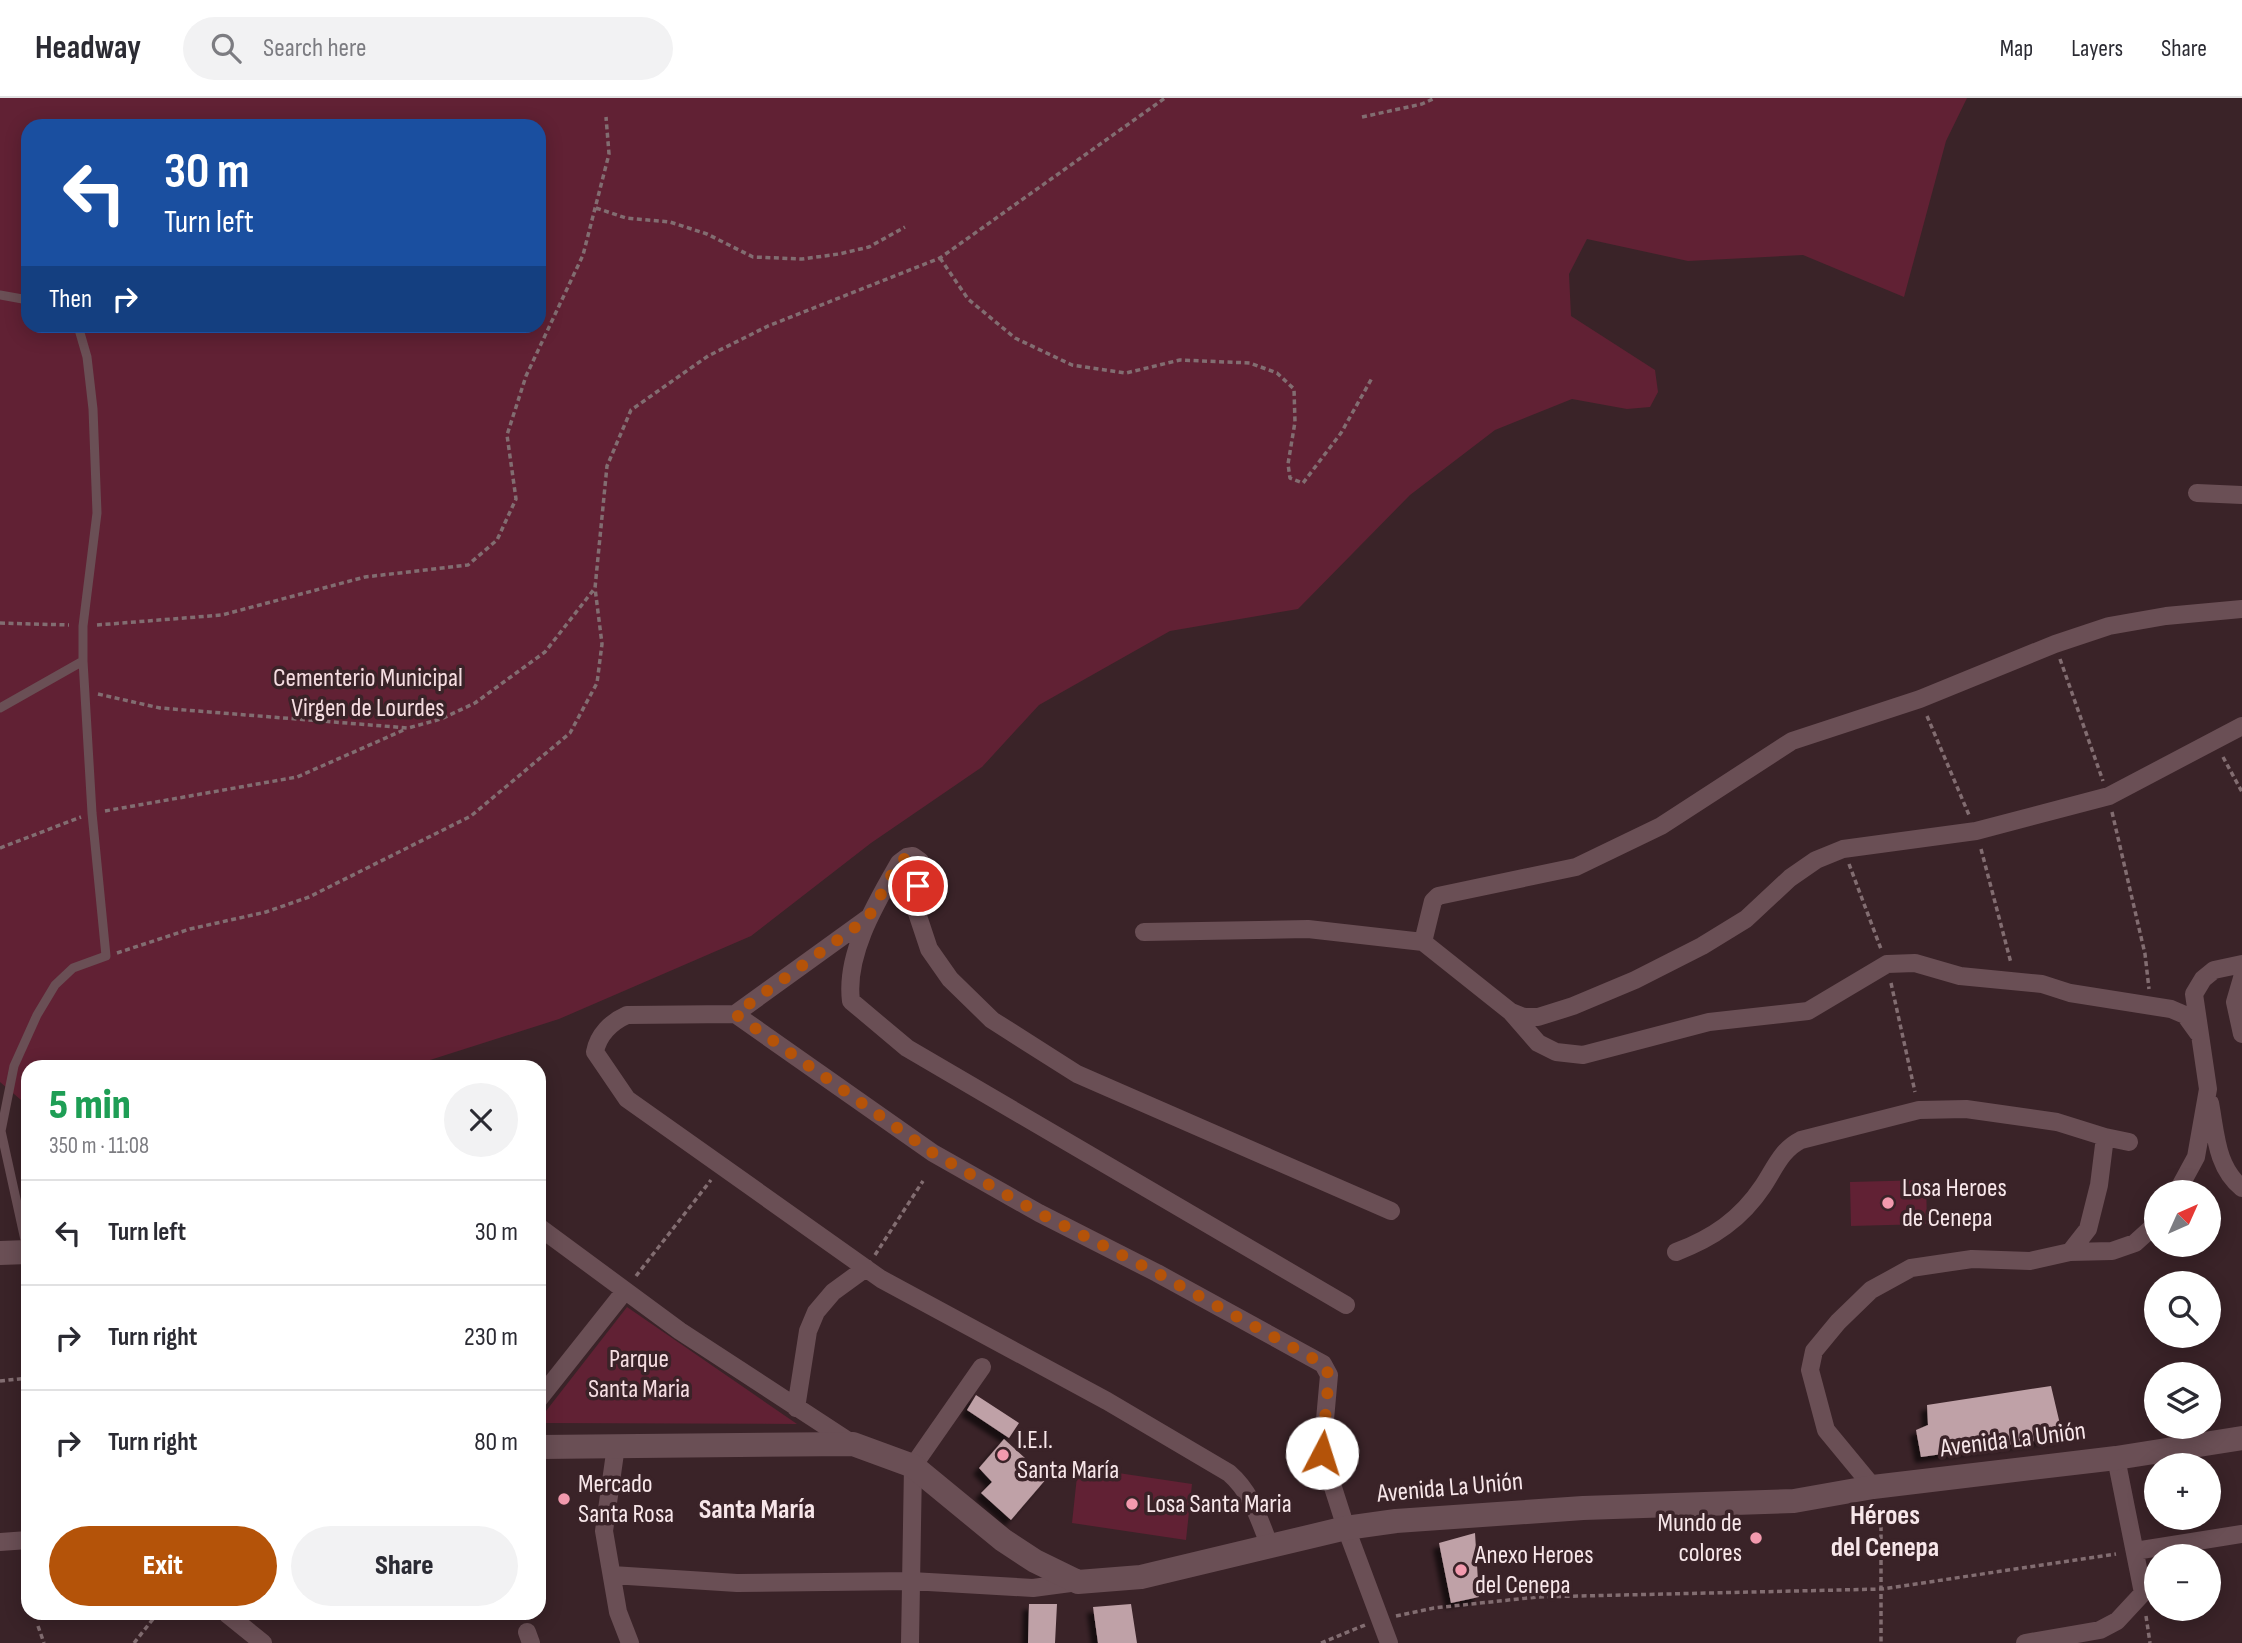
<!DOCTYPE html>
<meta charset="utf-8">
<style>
body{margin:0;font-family:"Sofia Sans Condensed",sans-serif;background:#f2f2f3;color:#2b2b33;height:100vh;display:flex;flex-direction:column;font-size:26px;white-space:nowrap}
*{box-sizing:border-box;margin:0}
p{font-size:23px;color:#7c7c81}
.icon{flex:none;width:38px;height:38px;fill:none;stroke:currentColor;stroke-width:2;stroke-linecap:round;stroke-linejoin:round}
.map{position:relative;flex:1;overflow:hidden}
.details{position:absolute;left:21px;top:962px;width:525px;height:560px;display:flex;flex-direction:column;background:#fff;border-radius:21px;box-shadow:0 4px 18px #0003}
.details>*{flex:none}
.guide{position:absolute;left:21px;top:21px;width:525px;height:214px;border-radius:21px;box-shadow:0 4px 18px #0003;background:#1a4fa0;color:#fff;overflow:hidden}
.needle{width:46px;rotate:45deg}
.controls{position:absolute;left:2144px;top:1082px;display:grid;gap:14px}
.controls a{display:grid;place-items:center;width:77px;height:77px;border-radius:50%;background:#fff;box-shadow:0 4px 18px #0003;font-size:35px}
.pin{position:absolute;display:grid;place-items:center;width:60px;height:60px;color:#fff;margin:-30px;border:4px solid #fff;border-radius:50%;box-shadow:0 2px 7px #0007}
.me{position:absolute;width:77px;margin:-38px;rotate:5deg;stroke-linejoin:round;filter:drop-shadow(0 0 5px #0008)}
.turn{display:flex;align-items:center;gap:24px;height:147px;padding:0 28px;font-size:32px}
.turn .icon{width:91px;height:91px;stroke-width:2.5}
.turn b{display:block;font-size:49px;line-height:60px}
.then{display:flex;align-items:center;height:66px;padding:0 28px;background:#0003;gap:14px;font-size:26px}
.round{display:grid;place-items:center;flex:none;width:74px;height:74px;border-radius:37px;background:#f2f2f3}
.head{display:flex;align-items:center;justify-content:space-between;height:119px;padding:0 28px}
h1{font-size:42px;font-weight:800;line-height:52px;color:#1e9e55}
.primary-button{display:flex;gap:14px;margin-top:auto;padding:14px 28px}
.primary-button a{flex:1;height:80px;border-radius:42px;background:#b45309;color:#fff;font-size:28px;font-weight:800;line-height:80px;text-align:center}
.primary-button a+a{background:#f2f2f3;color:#2b2b33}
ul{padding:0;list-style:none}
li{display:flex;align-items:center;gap:21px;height:105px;padding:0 28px;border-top:2px solid #e1e1e2}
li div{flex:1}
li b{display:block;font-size:26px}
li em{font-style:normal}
header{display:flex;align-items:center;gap:42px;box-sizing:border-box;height:98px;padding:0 35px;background:#fff;border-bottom:2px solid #e1e1e2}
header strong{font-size:33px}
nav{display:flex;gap:38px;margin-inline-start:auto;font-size:24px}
.search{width:490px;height:63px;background:#f2f2f3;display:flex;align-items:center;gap:18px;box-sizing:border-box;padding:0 24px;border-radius:38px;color:#7c7c81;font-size:26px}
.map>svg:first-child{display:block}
</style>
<header>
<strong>Headway</strong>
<div class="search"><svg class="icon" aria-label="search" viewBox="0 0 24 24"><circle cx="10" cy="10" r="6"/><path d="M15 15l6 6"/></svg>Search here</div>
<nav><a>Map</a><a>Layers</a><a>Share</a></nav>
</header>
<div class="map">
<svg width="2242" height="1545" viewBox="0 0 2242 1545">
<defs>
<filter id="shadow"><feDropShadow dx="-6" dy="6" stdDeviation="2" flood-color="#0009"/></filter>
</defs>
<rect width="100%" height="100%" fill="#3a2328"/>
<path fill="#612134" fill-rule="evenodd" d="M0 0H1967L1946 43 1904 199 1803 157 1688 163 1587 141 1569 176 1571 218 1655 272 1658 294 1650 309 1627 311 1572 301 1495 332 1410 397 1298 511 1170 533 1039 607 982 669 871 745 751 838 559 921 408 969 28 970V1008L0 984ZM28 28H539V228H28Z
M1926 1082 1927 1126 1851 1128 1850 1084Z
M627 1209 797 1326 539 1325V1322Z
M1078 1369 1192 1386 1186 1442 1072 1425Z"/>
<path fill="#bfa1a7" filter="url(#shadow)" d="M2051 1288 2063 1339 1921 1359 1916 1332 1928 1327 1927 1307Z
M976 1297 1019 1325 1009 1340 967 1312Z
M1004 1341 1047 1380 1011 1422 981 1395 992 1384 979 1370Z
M1475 1435 1479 1499 1451 1505 1439 1445Z
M1029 1506H1057L1055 1545H1028Z
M1131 1506 1137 1545H1098L1093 1509Z"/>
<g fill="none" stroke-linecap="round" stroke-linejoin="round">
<path stroke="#826d71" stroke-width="3.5" stroke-dasharray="5 3.5" stroke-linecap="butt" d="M1362 19 1422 6 1435 0
M596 110 626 120 670 124 707 136 753 159 802 161 839 156 869 149 905 129
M940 160 968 201 1015 240 1072 267 1126 275 1180 262 1250 265 1277 275 1294 291 1295 324 1288 366 1290 380 1303 385 1341 335 1372 280
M0 525 69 527
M97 527 222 517 365 479 468 467 497 442 516 401 507 337 526 278 583 157 609 56 606 19
M2060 561 2103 683
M98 596 160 610 408 630 441 621 475 605 545 554 595 490 607 368 631 312 708 258 768 228 940 160 1165 0
M1927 618 1969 717
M2223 659 2242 694
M105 713 297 679 406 631
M2112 714 2145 856 2149 891
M0 750 81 719
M1981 751 2011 865
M1849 766 1881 851
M117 855 190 831 266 814 309 799 471 718 570 635 597 585 602 546 595 490
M1891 885 1915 994
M875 1157 923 1083
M636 1178 711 1082
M0 1283 28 1280
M1881 1411V1545
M1396 1518 1434 1510 1537 1499 1882 1491 2116 1456
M2146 1518 2150 1545
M38 1528 44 1545
M134 1545 157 1516
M1321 1545 1365 1527"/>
<path stroke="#6a4f55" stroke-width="9" d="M0 197 28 202
M0 610 83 563
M27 1151 1 1033 14 968 37 917 55 887 73 870 106 858 92 715 83 563V528L97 415 93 311 87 259 78 228"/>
<path stroke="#6a4f55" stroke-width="18" d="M2197 395 2242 397
M1144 834 1308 831 1423 844 1511 914 1538 945 1556 954 1583 957 1709 924 1808 913 1887 866 1915 865 1960 878 2042 886 2070 895 2171 911 2185 917 2198 935
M1423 844 1433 803 1438 798 1576 769 1661 728 1792 643 1920 601 2055 546 2109 528 2166 518 2242 511
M2242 880 2235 904 2242 936
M1511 914 1524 919H1538L1573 908 1635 882 1702 848 1746 821 1790 780 1816 762 1843 751 1976 733 2109 698 2242 628
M735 916 868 820
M2210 1005C2216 1036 2216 1069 2242 1090
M2177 1094 2196 1059 2208 991 2194 896 2203 881 2214 872 2242 866
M539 1129 680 1233 853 1346
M1676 1154C1713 1140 1741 1121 1763 1088 1775 1070 1781 1052 1801 1042L1919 1012 1966 1011 2057 1024 2105 1039 2129 1044
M2070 1154 2088 1131 2099 1087 2105 1039
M1346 1207 907 950 851 903C845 856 876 805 899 765L907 759 913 758 920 763 916 812 929 851 950 881 992 922 1077 976 1391 1113
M539 1301 624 1194
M796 1310 808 1233 816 1214 833 1194 866 1170
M616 1348 604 1433 618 1514 630 1545
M1873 1389 1826 1332 1810 1272 1814 1253 1838 1224 1871 1192 1911 1170 1972 1161 2030 1163 2070 1154 2112 1153 2135 1145 2156 1126
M0 1444 28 1442
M1270 1449C1259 1421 1252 1395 1229 1375L1107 1303 881 1181 627 1001 595 954C598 937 611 924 627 917L735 916 933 1055 1039 1115 1157 1175 1323 1266 1329 1277 1322 1355 1346 1430 1389 1545
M2135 1453 2242 1436
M612 1477 737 1485 911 1483 1033 1490 1078 1484
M227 1516 263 1545
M527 1534 531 1545
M910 1545 913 1368 982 1269
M2025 1545 2100 1532 2117 1523 2143 1495 2116 1360"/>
<path stroke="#6a4f55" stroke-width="24" d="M0 1155 28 1154
M539 1349 853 1346 913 1368 1003 1442 1035 1463 1078 1484 1141 1479 1346 1430 1396 1423 1583 1410 1794 1403 1873 1389 2116 1360 2242 1340"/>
</g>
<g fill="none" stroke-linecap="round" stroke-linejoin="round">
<path stroke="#b45309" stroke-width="12" stroke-dasharray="0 21.6" d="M918 788 920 763 913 758 907 759 898 765 868 820 735 916 933 1055 1039 1115 1157 1175 1323 1266 1329 1277 1322 1355"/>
</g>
<g fill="#f29aae" stroke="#3a2328" stroke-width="2.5">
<circle cx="1888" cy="1105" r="7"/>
<circle cx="1003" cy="1357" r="7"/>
<circle cx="564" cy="1401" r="7"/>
<circle cx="1132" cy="1406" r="7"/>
<circle cx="1756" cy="1440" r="7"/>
<circle cx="1461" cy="1472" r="7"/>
</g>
<g text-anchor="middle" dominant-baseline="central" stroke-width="7" stroke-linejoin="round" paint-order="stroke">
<g font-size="26" fill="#f5dde1" stroke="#3a2328">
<text x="368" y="580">Cementerio Municipal<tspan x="368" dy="30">Virgen de Lourdes</tspan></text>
<text x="639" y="1261">Parque<tspan x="639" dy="30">Santa Maria</tspan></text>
</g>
<g font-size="26" fill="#f7e6e9" stroke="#3a2328" text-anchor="start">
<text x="1902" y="1090">Losa Heroes<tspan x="1902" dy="30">de Cenepa</tspan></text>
<text x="1017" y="1342">I.E.I.<tspan x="1017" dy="30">Santa María</tspan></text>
<text x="578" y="1386">Mercado<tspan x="578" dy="30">Santa Rosa</tspan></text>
<text x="1146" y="1406">Losa Santa Maria</text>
<text x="1742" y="1425" text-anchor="end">Mundo de<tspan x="1742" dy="30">colores</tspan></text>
<text x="1475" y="1457">Anexo Heroes<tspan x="1475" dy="30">del Cenepa</tspan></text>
</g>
<g font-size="26" fill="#f7e6e9" stroke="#3a2328">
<text transform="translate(2013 1342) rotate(-7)">Avenida La Unión</text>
<text transform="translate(1450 1390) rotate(-5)">Avenida La Unión</text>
</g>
<g font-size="28" font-weight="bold" fill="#f7e6e9" stroke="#3a2328">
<text x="757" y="1411">Santa María</text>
<text x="1885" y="1417">Héroes<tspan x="1885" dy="32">del Cenepa</tspan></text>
</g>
</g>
</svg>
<div class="controls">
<a><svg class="needle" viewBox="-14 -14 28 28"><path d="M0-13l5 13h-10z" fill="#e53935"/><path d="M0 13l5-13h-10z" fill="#7c7c81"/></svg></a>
<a><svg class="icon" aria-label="search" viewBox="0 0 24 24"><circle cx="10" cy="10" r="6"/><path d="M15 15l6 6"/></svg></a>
<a><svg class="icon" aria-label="layers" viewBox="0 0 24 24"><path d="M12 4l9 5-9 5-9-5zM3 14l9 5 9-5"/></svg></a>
<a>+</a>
<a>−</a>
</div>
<div class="pin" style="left:918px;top:788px;background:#d93025"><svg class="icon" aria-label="arrive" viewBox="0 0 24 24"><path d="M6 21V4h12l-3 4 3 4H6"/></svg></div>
<svg class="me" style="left:1322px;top:1355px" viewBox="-20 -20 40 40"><circle r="19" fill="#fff"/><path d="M0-13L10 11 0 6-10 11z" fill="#b45309"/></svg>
<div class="guide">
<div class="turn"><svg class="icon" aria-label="left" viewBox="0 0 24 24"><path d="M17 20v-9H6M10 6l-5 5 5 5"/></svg><div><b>30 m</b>Turn left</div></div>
<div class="then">Then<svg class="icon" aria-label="right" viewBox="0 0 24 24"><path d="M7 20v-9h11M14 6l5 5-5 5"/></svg></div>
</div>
<section class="details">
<div class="head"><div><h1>5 min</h1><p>350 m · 11:08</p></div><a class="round"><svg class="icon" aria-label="close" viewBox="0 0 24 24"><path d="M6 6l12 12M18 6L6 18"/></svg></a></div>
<ul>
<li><svg class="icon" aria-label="left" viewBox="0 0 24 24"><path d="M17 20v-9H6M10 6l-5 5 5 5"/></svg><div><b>Turn left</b></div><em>30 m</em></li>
<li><svg class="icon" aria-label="right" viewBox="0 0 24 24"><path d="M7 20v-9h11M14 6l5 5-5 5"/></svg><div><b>Turn right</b></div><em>230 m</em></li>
<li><svg class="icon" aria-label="right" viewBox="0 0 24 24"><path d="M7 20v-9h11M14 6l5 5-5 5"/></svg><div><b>Turn right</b></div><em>80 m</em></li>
</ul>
<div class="primary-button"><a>Exit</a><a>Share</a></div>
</section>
</div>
